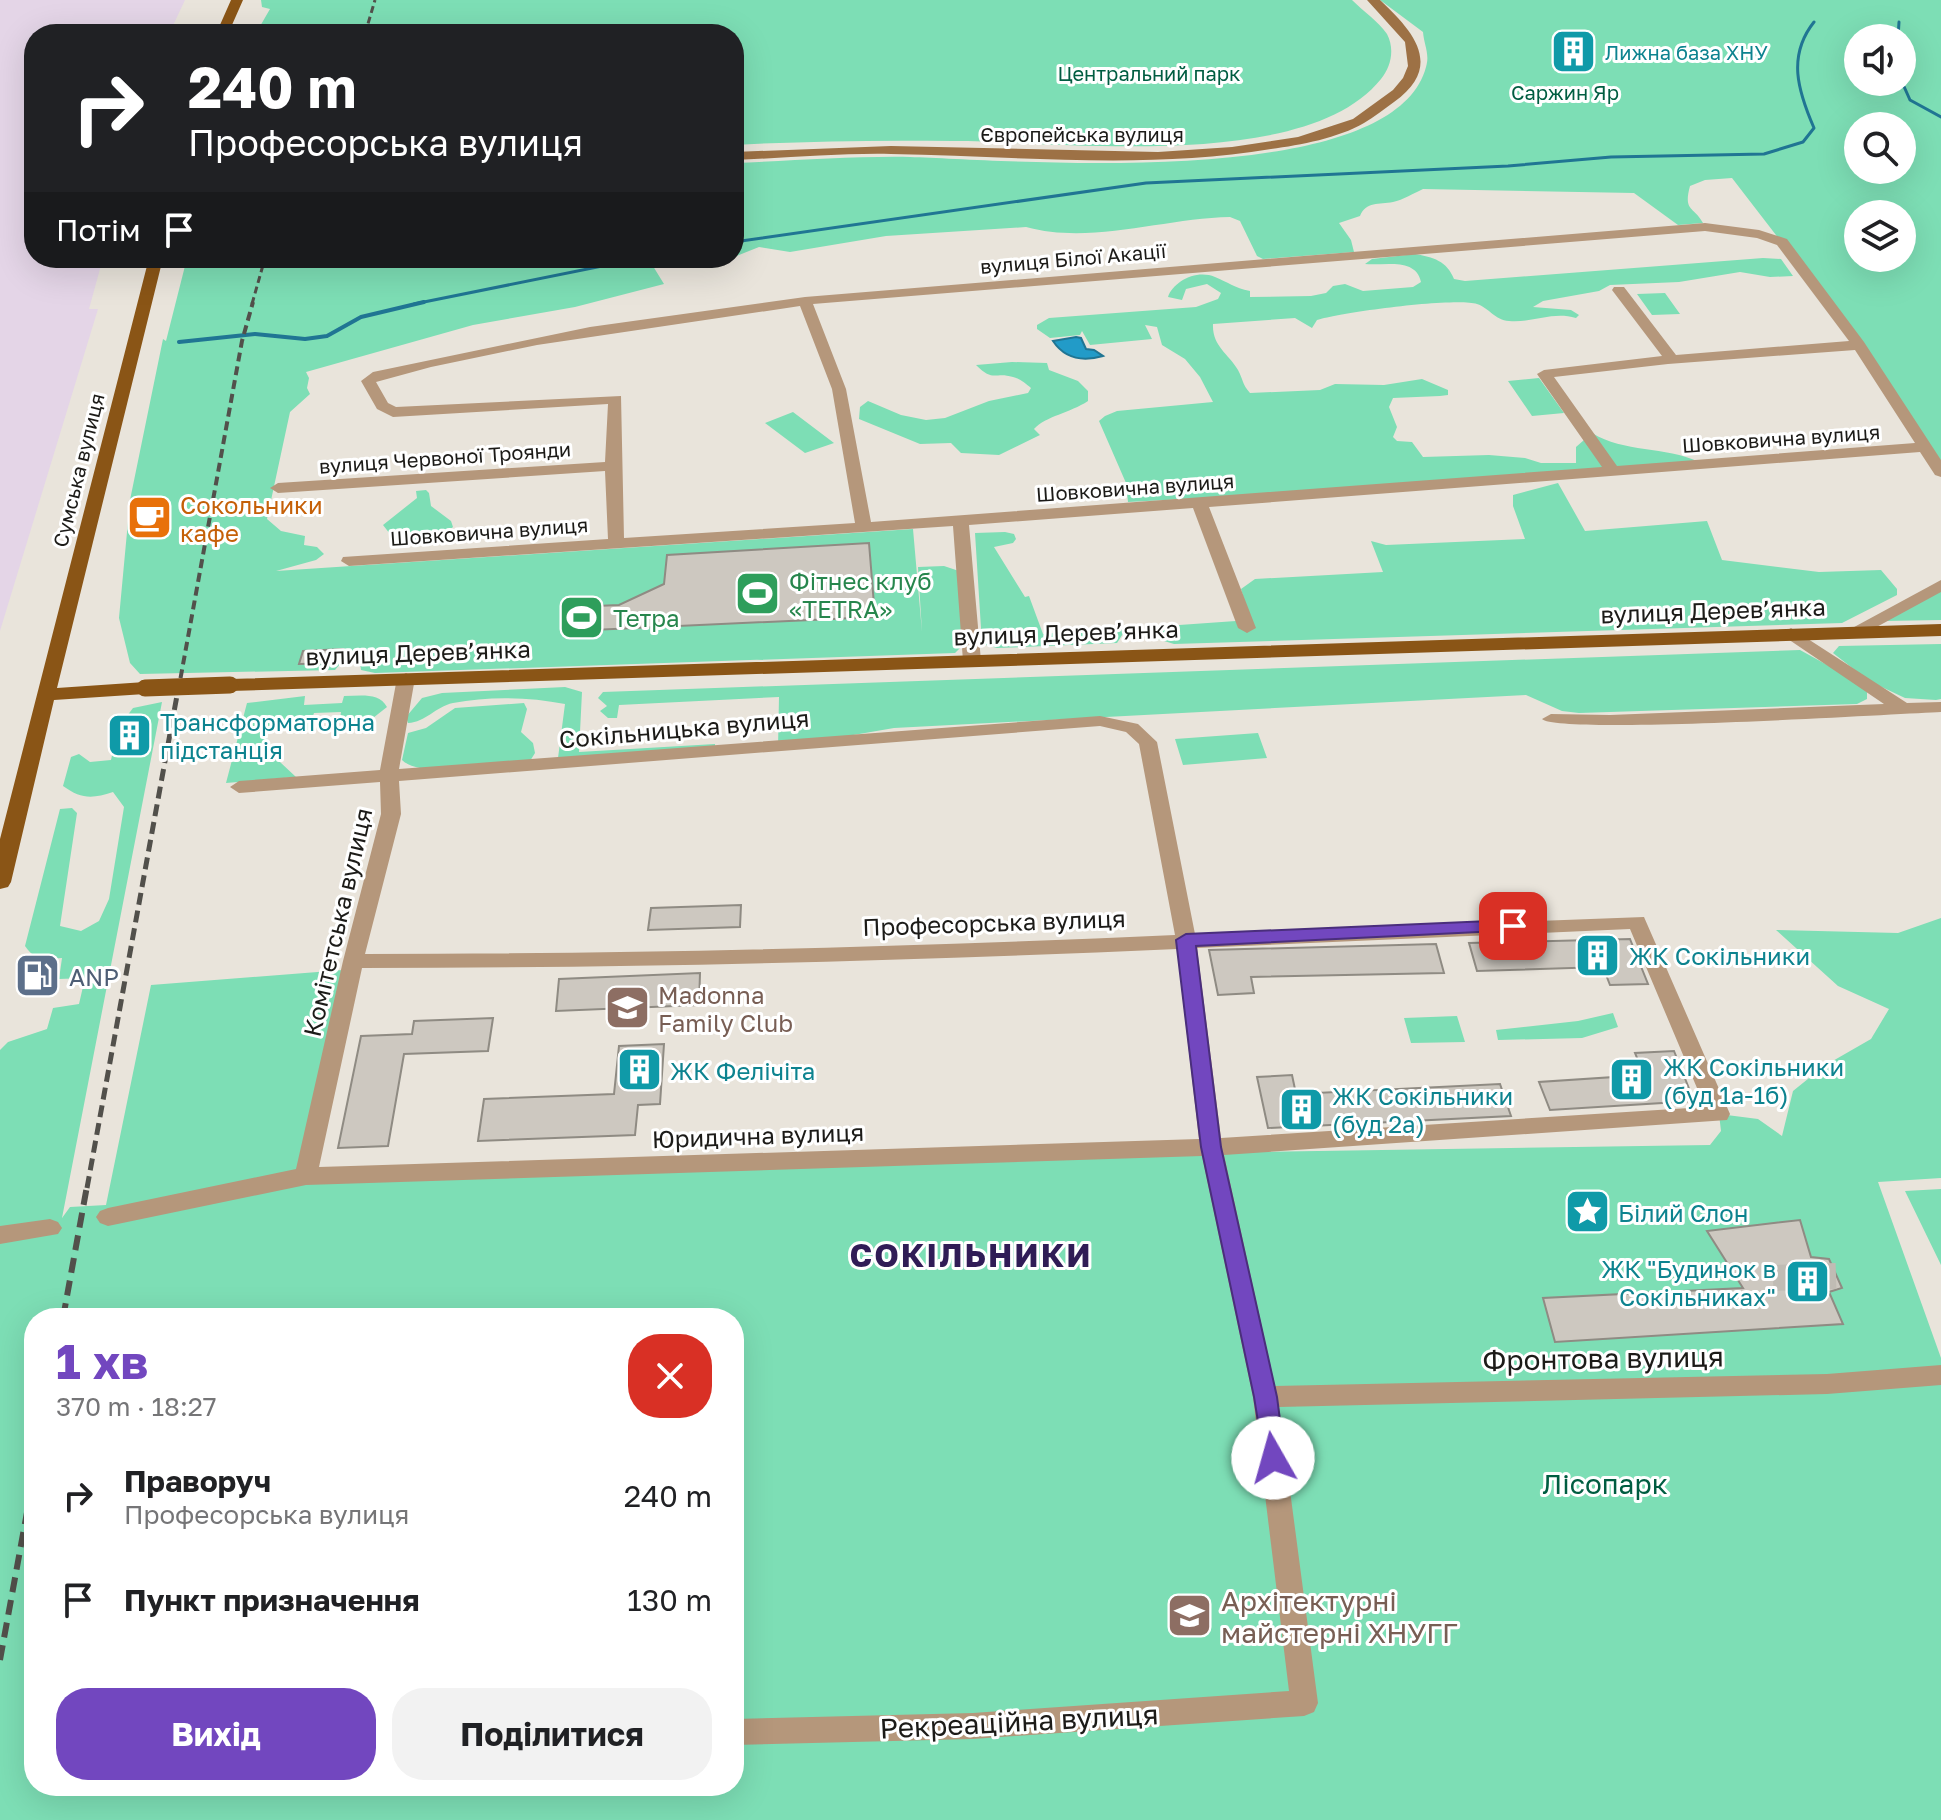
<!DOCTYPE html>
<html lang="uk">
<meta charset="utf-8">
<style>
body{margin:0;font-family:"Golos Text",sans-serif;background:#f2f2f2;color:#202124;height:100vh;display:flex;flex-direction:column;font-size:30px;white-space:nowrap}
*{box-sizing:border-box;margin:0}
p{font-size:26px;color:#757577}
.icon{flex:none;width:44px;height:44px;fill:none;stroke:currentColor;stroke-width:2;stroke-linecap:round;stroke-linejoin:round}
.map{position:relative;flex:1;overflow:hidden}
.drawer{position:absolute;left:24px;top:1308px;width:720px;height:488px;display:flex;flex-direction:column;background:#fff;border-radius:32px;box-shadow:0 8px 32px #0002}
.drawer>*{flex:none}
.hud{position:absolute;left:24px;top:24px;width:720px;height:244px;border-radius:32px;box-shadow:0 8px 32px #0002;background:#202124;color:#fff;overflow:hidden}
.buttons{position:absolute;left:1844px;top:24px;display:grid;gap:16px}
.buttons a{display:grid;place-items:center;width:72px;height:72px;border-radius:50%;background:#fff;box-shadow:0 8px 32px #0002;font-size:40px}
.pin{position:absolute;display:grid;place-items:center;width:68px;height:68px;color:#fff;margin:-34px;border-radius:16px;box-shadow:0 4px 12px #0006}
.me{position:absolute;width:88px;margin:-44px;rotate:353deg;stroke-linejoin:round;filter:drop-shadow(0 0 6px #0008)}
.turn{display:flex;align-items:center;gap:28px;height:168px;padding:0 32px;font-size:36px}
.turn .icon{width:104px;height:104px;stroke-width:2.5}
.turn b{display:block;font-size:56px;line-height:68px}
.then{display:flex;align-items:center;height:76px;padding:0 32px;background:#0003;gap:16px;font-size:30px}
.round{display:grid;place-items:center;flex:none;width:84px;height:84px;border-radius:32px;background:#f2f2f2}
.head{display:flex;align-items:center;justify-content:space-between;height:136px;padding:0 32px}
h1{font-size:48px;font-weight:700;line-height:60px;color:#7247bf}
.action{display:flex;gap:16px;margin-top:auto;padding:16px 32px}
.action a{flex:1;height:92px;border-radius:32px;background:#7247bf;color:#fff;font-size:32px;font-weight:700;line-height:92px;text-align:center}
.action a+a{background:#f2f2f2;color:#202124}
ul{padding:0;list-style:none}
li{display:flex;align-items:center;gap:24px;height:104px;padding:0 32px}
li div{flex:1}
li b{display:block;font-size:30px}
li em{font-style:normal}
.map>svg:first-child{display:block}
</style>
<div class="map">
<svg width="1941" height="1820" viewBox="0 0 1941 1820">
<rect width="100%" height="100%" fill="#e9e4db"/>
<path fill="#e4d5e7" d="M0 0H185L169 34H34V258H103L89 309H98L0 631Z"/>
<path fill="#7ddeb5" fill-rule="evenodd" d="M261 0H1352C1363 11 1378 21 1387 34 1395 49 1391 67 1381 79 1306 173 1061 141 953 141 880 140 807 141 734 145V34H261L259 28 270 9 262 7Z
M1380 0H1941V461L1880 370 1732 178 1705 180 1690 186C1683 212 1694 206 1703 223L1678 225 1634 193 1423 189C1414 193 1403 200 1393 202 1379 205 1366 201 1360 216L1339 223 1351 240 1354 252 1263 259 1257 256 1240 221 1230 217C1165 218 1091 245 1026 227L886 236 790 252 759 247 734 257V163C792 161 852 156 910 157 1010 160 1393 193 1426 67 1430 54 1424 45 1423 32ZM1858 38H1902V82H1858ZM1858 126H1902V170H1858ZM1858 214H1902V258H1858Z
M1415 254C1433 257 1447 261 1454 279L1465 281 1763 258 1781 259 1793 276 1770 277 1740 272 1679 282 1610 285 1599 291 1543 301 1533 307 1571 310 1579 315 1576 318C1552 311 1534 323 1509 321 1495 320 1489 308 1477 304 1456 297 1342 312 1317 320L1312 328 1295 318 1213 324C1212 346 1228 353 1238 370 1243 379 1242 384 1250 393L1320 390 1335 384 1384 385 1422 379 1448 390V395L1440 396 1393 398 1389 407 1397 427 1393 437 1397 441 1412 442 1423 457 1489 455 1525 458 1541 463H1576V447L1592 433C1624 453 1665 446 1699 462L1386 488 1128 502 1126 483 1099 421 1105 416 1117 411 1213 402 1200 377 1185 359 1162 345 1157 327 1145 325 1152 339 1090 345 1082 331 1080 335 1050 338 1037 329V325L1049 318 1196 307 1218 299 1221 293 1207 284 1186 289 1182 300 1168 297C1173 282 1196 269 1215 277 1228 282 1234 288 1250 291V297L1311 296 1326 293 1333 286 1345 284 1363 291 1413 287 1421 282C1416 257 1384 266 1365 264L1372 259Z
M187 258H648L664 284 575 307 473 325 306 372 309 378 307 388 310 394 290 412 267 519 281 531 305 536 304 545 317 547 324 554 316 560 276 571 913 529 922 632 918 567 944 566 962 572 965 643 955 653 375 673 361 670 360 662 341 663 335 670 140 674 130 663 119 618 130 500 163 339 166 341Z
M1665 293 1680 314 1652 315 1637 294Z
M1012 362 1047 363 1049 370 1078 381 1088 391V401C1070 413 1046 416 1034 429L1040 435 999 455 961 453 951 443 920 444 859 419 860 407 868 401 901 415 926 420 945 418 989 401 1028 393 1031 388C1026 384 1019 378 1013 377 995 371 994 383 976 365Z
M1539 378 1564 413 1532 416 1508 381Z
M793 412 834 443 805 453 765 423Z
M1558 483 1585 531 1707 521 1722 560 1819 572 1881 570 1897 589V595L1842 623 1174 644 1151 637V627L1250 620 1241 589 1255 579 1383 572 1371 541 1386 545 1525 539 1513 506V495Z
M426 490 429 493 431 506 451 521 453 527C436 543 420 543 397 543L383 525 417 498 416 491Z
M1005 532 1014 534 1016 539 1013 543 994 547 1025 597 1029 596 1043 634 1122 626 1124 632 1117 643 997 648 982 644 975 533Z
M1941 589V620L1884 621Z
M1941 644V699L1936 700 1905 698 1869 681 1833 653 1839 646Z
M1800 650 1860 683 1867 691V699L1857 704 1579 713 1562 711 1526 695 894 728 778 748 779 697 619 705 617 718H608L600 711 607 706 598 698 603 692Z
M565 687 582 692 579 752 715 744V748L558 758 565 704C529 697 489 696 453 703 435 707 426 722 408 723L406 717 422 698 442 693Z
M305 696 304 705 342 703 344 696C360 696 379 692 387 707L373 718 340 719 341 712 314 713 308 730 268 731 265 748 296 777 226 783 247 703Z
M162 702 62 1218 70 1207 106 1205 151 985 343 970 306 1175 1253 1152 1710 1145 1721 1131 1719 1114 1758 1119 1782 1136 1793 1091 1824 1066 1871 1039 1889 1009 1838 986 1776 930 1898 933 1941 918V1178L1878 1182 1941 1358V1820H0V1050L8 1042 47 1029 53 1008 79 1004 85 978 59 979 62 958C45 959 35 961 25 946L60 809 72 808 77 813 60 926 81 931 99 921 109 899 124 807 113 792C92 799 81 799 63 786L71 757 79 754 90 762 111 760 118 728 133 708ZM34 1318H734V1786H34Z
M524 703 527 709 521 732 533 743 535 753 530 761C501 764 422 780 402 760L408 733 426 728 455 708Z
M1258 733 1267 758 1183 765 1175 739Z
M1613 1013 1618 1027 1582 1038 1498 1040 1496 1030 1578 1021Z
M1457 1016 1465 1042 1411 1043 1404 1018Z
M1941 1189V1265L1905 1191Z"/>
<path fill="#229bc8" stroke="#207593" stroke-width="2" d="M1076 337 1081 338 1086 349 1094 350 1103 356C1082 362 1065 359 1053 341Z"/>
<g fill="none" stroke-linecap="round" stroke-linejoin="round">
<path stroke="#207593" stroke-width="3" d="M1898 38 1899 22
M1902 82 1910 100 1941 117
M734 242 1146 183 1508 166 1611 157 1764 154 1803 142 1814 128C1798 91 1787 56 1814 22
M414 304 642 258"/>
<path stroke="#207593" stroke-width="4" d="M179 342 255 334 305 339 327 336 361 317 424 302"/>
</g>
<path fill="#cdc8c0" stroke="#8f8b83" stroke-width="2" d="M161 507 158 527 136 529 140 509Z
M869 543 875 617 571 631 573 607 619 605 664 584 667 555Z
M343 649 340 663 299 664 303 651Z
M741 905 740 927 648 930 651 908Z
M1630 939 1648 984 1610 985 1603 967 1477 971 1469 943Z
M1436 944 1444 973 1251 977 1254 993 1218 995 1209 950Z
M700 973 699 1005 556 1011 559 979Z
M493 1018 488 1051 404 1054 388 1146 338 1148 361 1036 412 1034 414 1021Z
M664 1044 660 1104 638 1105 635 1135 478 1141 484 1099 614 1094 619 1046Z
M1674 1051 1694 1101 1550 1110 1539 1082 1644 1075 1635 1053Z
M1292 1075 1296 1094 1500 1084 1511 1116 1268 1128 1257 1077Z
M1800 1220 1811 1257 1829 1259 1842 1288 1829 1292 1843 1324 1555 1342 1543 1298 1743 1288 1707 1231Z"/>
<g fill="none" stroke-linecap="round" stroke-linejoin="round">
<path stroke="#c0bcb4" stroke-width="26" stroke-dasharray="26 13" stroke-linecap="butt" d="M1773 1278 1836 1276"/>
<path fill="#b5977b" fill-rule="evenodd" d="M1705 223 1759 230 1787 239 1864 342 1941 460V477L1935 475 1920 452 1209 507 1256 628 1247 633 1238 628 1193 508 969 525 981 661 972 666 963 661 953 526 349 566 341 561 343 557 608 539 605 471 278 493 270 488 278 483 605 462 608 404 393 417 377 409 361 381 373 372 590 327 805 297ZM1705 231 1757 238 1777 245 1849 341 1676 355 1624 287H1614L1612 290 1662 356 1544 370 1537 374 1602 467 871 522 846 389 813 304ZM800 306 832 389 855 523 624 538 621 396 396 407 388 403 376 382 431 367 537 345ZM1855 350 1915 443 1617 466 1554 377 1668 364Z
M1941 580V592L1860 636H1848L1845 632Z
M1791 628 1907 703 1941 702V712C1894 714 1557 735 1542 719L1551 714 1610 715 1884 704 1785 637 1782 633Z
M406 673 415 678 399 769 1100 716 1138 724 1157 742 1195 934 1644 917 1730 1114 1727 1120 1224 1155 1275 1386 1827 1374 1941 1365V1385L1827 1394 1279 1407 1318 1703 1314 1712 1304 1716 973 1739 734 1745V1719L973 1713 1289 1691 1253 1397 1202 1156 306 1185 108 1226 100 1223 96 1217 100 1211 108 1208 296 1169 343 961 381 814 380 782 239 793 230 787 239 781 380 770 397 678ZM1100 726 1126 732 1139 744 1175 935C905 947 635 954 365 954L401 814 399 781ZM1630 929 1705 1107 1221 1138 1197 948ZM1177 949 1199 1139 319 1167 362 968C634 968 905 961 1177 949Z
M50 1219 58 1222 62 1228 58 1234 0 1244V1226Z"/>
<path fill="#9d7145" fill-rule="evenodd" d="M1367 0H1380C1414 32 1444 66 1394 102 1384 109 1374 117 1364 123 1338 138 1301 145 1271 149 1145 170 1018 156 891 154 839 153 786 158 734 160V152L891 146 1158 152 1232 147 1298 137 1353 119 1393 90 1403 78 1408 66 1405 42Z"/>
<path fill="#8a5516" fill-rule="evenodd" d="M231 0H243L228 34H216Z
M149 258H163L57 688 145 682 155 688 145 694 54 700 11 882 8 887 0 889V839Z
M1941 624V636L230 691 220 685 230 679Z"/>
<path stroke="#52504b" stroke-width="3" stroke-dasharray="7 4" stroke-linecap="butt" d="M365 34 375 0
M252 304 265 258"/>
<path stroke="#52504b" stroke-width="4" stroke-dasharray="9 5" stroke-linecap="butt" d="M178 692 242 341 253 302"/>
<path stroke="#52504b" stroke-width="5" stroke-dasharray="12 6" stroke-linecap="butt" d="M87 1188 178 690"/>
<path stroke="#52504b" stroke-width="6" stroke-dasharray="15 8" stroke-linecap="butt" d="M63 1318 87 1186
M0 1660 34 1474"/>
<path stroke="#8a5516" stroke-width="17" d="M145 688 230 685"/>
</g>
<path fill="#7247bf" stroke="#4a2e7c" stroke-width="2" d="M1513 920 1522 926 1519 930 1196 946 1221 1147 1277 1397 1285 1458 1281 1465 1273 1468 1265 1465 1254 1397 1201 1147 1176 940 1186 934Z"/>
<defs>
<symbol id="building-square" viewBox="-11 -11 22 22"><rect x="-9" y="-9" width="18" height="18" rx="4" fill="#0f9aa8" stroke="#fff"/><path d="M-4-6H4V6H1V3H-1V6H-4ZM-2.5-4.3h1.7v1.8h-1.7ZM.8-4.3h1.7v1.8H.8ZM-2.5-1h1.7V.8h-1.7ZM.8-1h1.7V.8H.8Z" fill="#fff"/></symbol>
<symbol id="cafe-square" viewBox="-11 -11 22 22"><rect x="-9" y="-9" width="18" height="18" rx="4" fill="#e8710a" stroke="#fff"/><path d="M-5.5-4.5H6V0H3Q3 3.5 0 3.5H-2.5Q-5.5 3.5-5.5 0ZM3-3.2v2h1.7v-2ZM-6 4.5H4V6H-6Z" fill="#fff"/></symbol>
<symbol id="stadium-square" viewBox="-11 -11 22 22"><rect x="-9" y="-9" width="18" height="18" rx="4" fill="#2e9e5b" stroke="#fff"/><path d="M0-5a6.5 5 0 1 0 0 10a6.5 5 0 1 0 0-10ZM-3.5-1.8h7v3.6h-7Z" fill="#fff"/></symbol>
<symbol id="fuel-square" viewBox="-11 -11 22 22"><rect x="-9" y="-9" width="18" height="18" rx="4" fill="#5c6f8a" stroke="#fff"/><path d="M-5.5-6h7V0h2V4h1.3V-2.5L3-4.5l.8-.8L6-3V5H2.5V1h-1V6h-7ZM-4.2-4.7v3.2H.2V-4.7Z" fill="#fff"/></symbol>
<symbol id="school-square" viewBox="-11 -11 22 22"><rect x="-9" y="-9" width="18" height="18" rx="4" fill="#8d6e63" stroke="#fff"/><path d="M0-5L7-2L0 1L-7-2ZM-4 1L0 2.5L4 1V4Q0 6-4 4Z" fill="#fff"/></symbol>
<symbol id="sight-square" viewBox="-11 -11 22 22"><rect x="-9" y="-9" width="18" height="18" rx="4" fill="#0f9aa8" stroke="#fff"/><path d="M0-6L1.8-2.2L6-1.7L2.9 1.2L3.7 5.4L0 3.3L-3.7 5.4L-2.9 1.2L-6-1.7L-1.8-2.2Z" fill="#fff"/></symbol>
</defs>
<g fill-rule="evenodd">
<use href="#building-square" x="1548" y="26" width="51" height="51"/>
<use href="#cafe-square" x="124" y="492" width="51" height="51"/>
<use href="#stadium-square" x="732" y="568" width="51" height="51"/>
<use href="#stadium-square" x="556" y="592" width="51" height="51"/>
<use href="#building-square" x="104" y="710" width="51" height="51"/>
<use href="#building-square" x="1572" y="930" width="51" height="51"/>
<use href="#fuel-square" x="12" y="950" width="51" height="51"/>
<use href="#school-square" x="602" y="982" width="51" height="51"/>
<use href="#building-square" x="614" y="1044" width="51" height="51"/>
<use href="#building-square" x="1606" y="1054" width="51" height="51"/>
<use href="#building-square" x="1276" y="1084" width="51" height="51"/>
<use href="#sight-square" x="1562" y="1186" width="51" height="51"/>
<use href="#building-square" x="1782" y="1256" width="51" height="51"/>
<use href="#school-square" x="1164" y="1590" width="51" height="51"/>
</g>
<g text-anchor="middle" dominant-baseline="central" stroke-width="6" stroke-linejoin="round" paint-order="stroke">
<g font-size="20" fill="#0d838f" stroke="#fff" text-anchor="start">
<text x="1605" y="52">Лижна база ХНУ</text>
</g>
<g font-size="20" fill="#005d41" stroke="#fff">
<text x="1149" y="73">Центральний парк</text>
<text x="1565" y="92">Саржин Яр</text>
</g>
<g font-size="20" fill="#1c1b18" stroke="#fff">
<text x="1082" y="134">Європейська вулиця</text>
<text transform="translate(1073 258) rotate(-5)">вулиця Білої Акації</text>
<text transform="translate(1781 438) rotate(-4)">Шовковична вулиця</text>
<text transform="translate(445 457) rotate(-4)">вулиця Червоної Троянди</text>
<text transform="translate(78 470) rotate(-76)">Сумська вулиця</text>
<text transform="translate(1135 487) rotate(-4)">Шовковична вулиця</text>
<text transform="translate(489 531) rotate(-4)">Шовковична вулиця</text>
</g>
<g font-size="24" fill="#c56008" stroke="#fff" text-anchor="start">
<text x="180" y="504">Сокольники<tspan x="180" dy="28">кафе</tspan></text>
</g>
<g font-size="24" fill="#27864d" stroke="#fff" text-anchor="start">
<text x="789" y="580">Фітнес клуб<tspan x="789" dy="28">«TETRA»</tspan></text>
<text x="613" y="617">Тетра</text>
</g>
<g font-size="24" fill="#1c1b18" stroke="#fff">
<text transform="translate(1713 610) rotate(-2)">вулиця Дерев’янка</text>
<text transform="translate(1066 632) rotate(-2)">вулиця Дерев’янка</text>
<text transform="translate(418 652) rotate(-2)">вулиця Дерев’янка</text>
<text transform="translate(684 728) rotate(-5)">Сокільницька вулиця</text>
<text transform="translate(337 922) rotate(-77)">Комітетська вулиця</text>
<text transform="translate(994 922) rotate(-2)">Професорська вулиця</text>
<text transform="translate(758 1135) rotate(-2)">Юридична вулиця</text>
</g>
<g font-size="24" fill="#0d838f" stroke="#fff" text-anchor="start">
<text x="160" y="721">Трансформаторна<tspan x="160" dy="28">підстанція</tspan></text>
<text x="1629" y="955">ЖК Сокільники</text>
<text x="1663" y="1066">ЖК Сокільники<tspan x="1663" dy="28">(буд 1а-1б)</tspan></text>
<text x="670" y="1070">ЖК Фелічіта</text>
<text x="1332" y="1095">ЖК Сокільники<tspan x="1332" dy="28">(буд 2а)</tspan></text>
<text x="1618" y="1212">Білий Слон</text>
<text x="1776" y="1268" text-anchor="end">ЖК "Будинок в<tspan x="1776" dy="28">Сокільниках"</tspan></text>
</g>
<g font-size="24" fill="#4e5e75" stroke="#fff" text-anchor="start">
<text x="69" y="976">ANP</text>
</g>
<g font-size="24" fill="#785e54" stroke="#fff" text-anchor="start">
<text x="658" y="994">Madonna<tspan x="658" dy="28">Family Club</tspan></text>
</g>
<g font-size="28" fill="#1c1b18" stroke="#fff">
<text transform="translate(1603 1358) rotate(-1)">Фронтова вулиця</text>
<text transform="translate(1019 1721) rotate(-3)">Рекреаційна вулиця</text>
</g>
<g font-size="28" fill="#005d41" stroke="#fff">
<text x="1605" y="1483">Лісопарк</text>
</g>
<g font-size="28" fill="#785e54" stroke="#fff" text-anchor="start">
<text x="1221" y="1600">Архітектурні<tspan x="1221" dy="32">майстерні ХНУГГ</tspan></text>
</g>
<g font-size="32" font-weight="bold" letter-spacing="2" fill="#301c56" stroke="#fff">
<text x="971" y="1255">СОКІЛЬНИКИ</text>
</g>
</g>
</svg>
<div class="buttons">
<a><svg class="icon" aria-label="sound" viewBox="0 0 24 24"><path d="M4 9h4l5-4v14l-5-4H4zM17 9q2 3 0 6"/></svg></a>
<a><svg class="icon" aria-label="search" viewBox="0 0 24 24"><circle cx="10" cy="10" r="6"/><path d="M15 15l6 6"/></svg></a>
<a><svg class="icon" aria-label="layers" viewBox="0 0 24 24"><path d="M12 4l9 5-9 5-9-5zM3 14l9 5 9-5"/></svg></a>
</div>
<div class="pin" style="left:1513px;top:926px;background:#d93025"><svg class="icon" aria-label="arrive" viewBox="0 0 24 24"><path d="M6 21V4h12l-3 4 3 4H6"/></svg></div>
<svg class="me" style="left:1273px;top:1458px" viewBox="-20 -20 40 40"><circle r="19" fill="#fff"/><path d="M0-13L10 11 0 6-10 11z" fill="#7247bf"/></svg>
<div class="hud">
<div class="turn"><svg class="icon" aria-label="right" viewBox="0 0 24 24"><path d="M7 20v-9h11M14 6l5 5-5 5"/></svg><div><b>240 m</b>Професорська вулиця</div></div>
<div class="then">Потім<svg class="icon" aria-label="arrive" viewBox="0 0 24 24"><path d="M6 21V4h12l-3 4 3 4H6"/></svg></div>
</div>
<section class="drawer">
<div class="head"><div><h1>1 хв</h1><p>370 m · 18:27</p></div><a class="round" style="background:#d93025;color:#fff"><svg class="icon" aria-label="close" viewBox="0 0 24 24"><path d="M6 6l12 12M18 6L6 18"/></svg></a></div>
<ul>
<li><svg class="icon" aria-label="right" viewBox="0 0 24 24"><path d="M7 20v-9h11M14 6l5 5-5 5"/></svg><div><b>Праворуч</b><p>Професорська вулиця</p></div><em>240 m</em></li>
<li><svg class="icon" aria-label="arrive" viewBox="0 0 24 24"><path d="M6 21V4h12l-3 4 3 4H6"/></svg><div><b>Пункт призначення</b></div><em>130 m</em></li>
</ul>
<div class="action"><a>Вихід</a><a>Поділитися</a></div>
</section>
</div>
